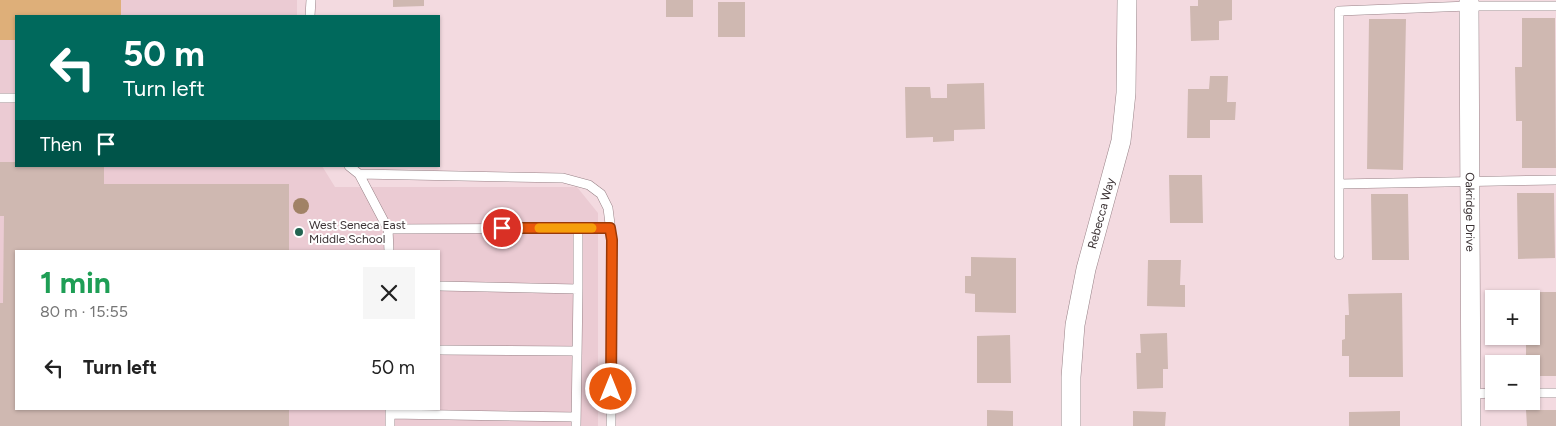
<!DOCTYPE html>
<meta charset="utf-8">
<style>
body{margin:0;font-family:Figtree,sans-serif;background:#f6f6f6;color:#222;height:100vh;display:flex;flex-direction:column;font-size:19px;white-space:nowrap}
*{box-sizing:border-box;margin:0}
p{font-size:16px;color:#767676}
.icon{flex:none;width:28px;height:28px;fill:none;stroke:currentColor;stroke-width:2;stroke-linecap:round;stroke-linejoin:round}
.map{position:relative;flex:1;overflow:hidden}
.sheet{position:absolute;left:15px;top:250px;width:425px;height:160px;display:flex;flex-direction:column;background:#fff;border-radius:0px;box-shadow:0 1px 4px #0004}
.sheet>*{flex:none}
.top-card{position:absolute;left:15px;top:15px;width:425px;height:152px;border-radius:0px;box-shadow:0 1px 4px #0004;background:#00695c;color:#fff;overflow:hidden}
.buttons{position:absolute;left:1485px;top:290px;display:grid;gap:10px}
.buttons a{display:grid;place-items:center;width:55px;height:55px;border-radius:0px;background:#fff;box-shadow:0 1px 4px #0004;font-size:25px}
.pin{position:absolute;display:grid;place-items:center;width:42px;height:42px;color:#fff;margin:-21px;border:2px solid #fff;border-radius:50%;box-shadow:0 1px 5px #0007}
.me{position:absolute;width:55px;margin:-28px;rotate:0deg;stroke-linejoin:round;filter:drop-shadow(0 0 4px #0008)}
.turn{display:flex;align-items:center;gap:18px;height:105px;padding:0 25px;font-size:22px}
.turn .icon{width:65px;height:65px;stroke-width:2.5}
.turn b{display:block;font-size:35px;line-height:42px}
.then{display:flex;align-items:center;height:48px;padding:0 25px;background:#0003;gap:10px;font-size:19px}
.round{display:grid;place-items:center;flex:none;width:52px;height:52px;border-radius:0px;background:#f6f6f6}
.overview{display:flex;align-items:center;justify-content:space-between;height:85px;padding:0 25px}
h1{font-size:30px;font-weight:700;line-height:38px;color:#1e9e55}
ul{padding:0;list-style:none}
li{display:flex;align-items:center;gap:15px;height:65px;padding:0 25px}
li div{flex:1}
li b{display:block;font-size:19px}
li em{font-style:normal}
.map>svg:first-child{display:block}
</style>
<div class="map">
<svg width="1556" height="426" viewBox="0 0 1556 426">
<rect width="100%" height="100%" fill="#f3dae0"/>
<path fill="#ebcbd3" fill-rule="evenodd" d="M0 0H297V16H16V166H322L335 187H577L598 213V426H0ZM16 251H439V409H16Z"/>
<path fill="#deaf79" d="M0 0H121V16H16V40H0Z"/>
<path fill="#cfb8b1" d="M393 0H424V6L393 7Z
M666 0H693V17H666Z
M1198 0H1232V20L1219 21V40L1191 41 1190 6H1198Z
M718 2H745V37H718Z
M1522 18H1555L1556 168H1522V121H1516L1515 67H1522Z
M1369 19H1406L1403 170 1367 169Z
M1210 76H1228L1227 102H1236L1235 120H1210V138H1187L1188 89H1209Z
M984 83 985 129 954 130V141L933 142V137L906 138 905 87H930L931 98H947V84Z
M0 162H16V166H104V184H289V251H16V409H289V426H0V303H3L4 216H0Z
M1169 175H1202L1203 223H1170Z
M1517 193H1554L1555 258 1518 259Z
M1371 194H1408L1409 260H1372Z
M971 257 1016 258V313L975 312V294L965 293V276H971Z
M1148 260H1181L1180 285H1185V307L1147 306Z
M1526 292H1556V376H1531V364H1526V336H1531V299H1526Z
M1402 293 1403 377H1349V356H1342V340L1345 339V315H1349L1348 294Z
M1167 333 1168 369H1163V388L1137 389 1136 353H1141L1140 334Z
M1010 335 1011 383H977V336Z
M987 410 1013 411V426H987Z
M1526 410H1556V426H1527Z
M1133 411 1166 412 1165 426H1133Z
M1400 411V426H1349V412Z"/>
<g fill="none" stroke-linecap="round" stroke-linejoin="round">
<defs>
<path id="service" d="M310 16 311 0
M0 98H16
M349 166 359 174 563 178 589 185 601 194 608 208 612 240 611 426
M359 174 388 229 389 251
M1339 184 1556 180
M388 229 610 228
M1339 255V11L1469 6H1556
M439 286 578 289V228
M439 350 577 351
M1531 393H1556
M1471 394 1494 393
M390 409V426
M390 414 576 417
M576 426 578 289"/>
<g id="minor">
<path id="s1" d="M1469 0 1471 426"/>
<path id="s2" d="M1071 426V377L1075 325 1086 269 1121 141 1126 93 1127 0"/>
</g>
</defs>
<use href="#service" stroke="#988287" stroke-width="10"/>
<use href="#minor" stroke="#988287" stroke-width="20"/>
<use href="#service" stroke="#fff" stroke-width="9"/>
<use href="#minor" stroke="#fff" stroke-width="19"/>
</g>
<circle fill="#a18266" cx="301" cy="206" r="8"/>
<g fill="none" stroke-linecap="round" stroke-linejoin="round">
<defs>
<path id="route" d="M502 228H610L612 240 611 389"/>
</defs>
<use href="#route" stroke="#983908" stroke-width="12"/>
<use href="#route" stroke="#ea580c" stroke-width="9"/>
<path stroke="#f59e0b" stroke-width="9" d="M539 228H592"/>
</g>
<circle fill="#236451" stroke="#fff" stroke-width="2" cx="299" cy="232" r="5"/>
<g text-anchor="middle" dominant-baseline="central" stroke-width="4" stroke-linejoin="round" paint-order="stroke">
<g font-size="12" fill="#3b3234" stroke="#fff">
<text stroke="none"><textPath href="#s2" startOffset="216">Rebecca Way</textPath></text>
<text stroke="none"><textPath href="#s1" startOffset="212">Oakridge Drive</textPath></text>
</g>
<g font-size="12" fill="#3b3234" stroke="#fff" text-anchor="start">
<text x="309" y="225">West Seneca East<tspan x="309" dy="14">Middle School</tspan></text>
</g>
</g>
</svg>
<div class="buttons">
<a>+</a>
<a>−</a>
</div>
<div class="pin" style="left:502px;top:228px;background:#d93025"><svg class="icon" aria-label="arrive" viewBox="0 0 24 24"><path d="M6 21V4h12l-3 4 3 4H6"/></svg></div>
<svg class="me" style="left:611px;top:389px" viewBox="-20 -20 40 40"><circle r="17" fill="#ea580c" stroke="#fff" stroke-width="3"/><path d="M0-11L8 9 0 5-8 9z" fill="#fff"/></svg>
<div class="top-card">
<div class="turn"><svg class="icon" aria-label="left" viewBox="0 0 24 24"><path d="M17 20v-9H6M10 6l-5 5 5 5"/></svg><div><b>50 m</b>Turn left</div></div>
<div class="then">Then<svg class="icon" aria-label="arrive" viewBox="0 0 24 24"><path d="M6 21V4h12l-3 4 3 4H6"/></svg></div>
</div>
<section class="sheet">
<div class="overview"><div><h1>1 min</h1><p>80 m · 15:55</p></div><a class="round"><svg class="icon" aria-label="close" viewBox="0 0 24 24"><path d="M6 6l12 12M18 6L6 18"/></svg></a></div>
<ul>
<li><svg class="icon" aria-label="left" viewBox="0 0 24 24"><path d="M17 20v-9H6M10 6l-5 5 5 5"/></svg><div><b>Turn left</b></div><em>50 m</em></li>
</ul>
</section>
</div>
